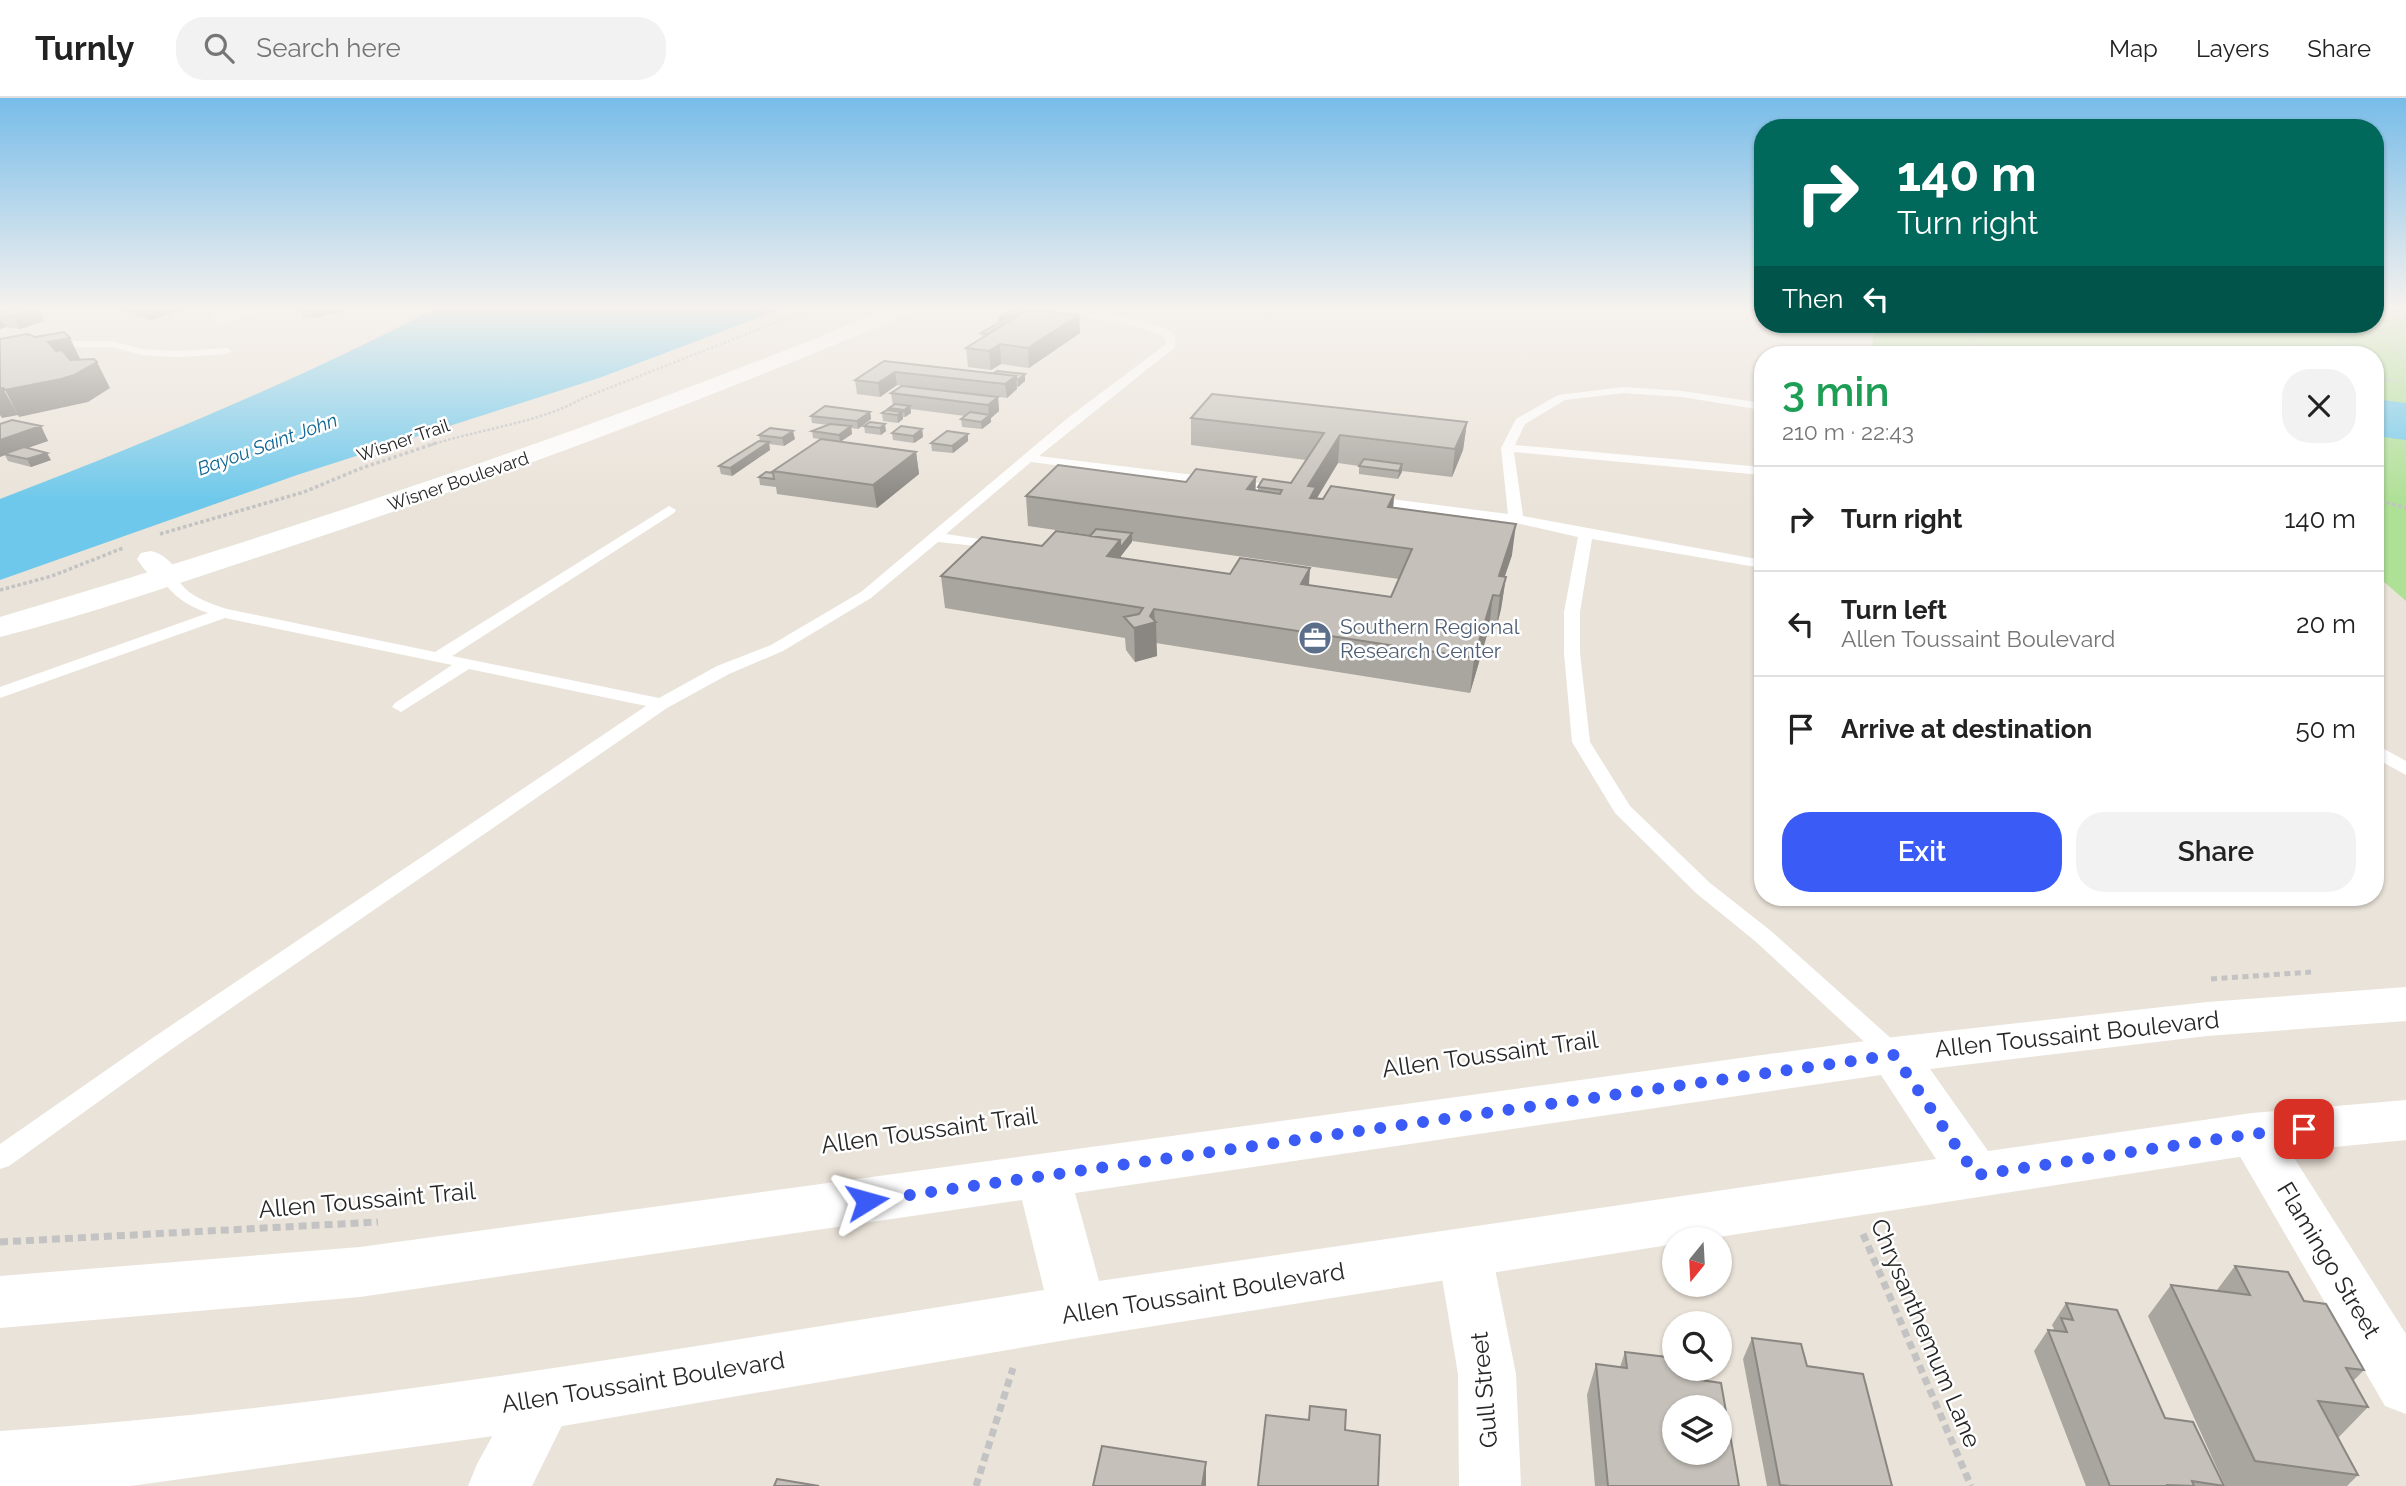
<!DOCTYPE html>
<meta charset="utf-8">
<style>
body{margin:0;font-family:Raleway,sans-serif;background:#f2f2f2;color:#222;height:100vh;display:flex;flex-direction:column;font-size:26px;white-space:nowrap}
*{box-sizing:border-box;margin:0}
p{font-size:23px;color:#767676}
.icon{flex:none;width:38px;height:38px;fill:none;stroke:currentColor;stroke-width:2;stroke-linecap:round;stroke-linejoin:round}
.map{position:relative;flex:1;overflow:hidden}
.panel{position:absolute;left:1754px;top:248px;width:630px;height:560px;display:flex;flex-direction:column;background:#fff;border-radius:28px;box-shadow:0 2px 5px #0004}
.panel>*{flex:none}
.hud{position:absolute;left:1754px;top:21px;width:630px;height:214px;border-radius:28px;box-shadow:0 2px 5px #0004;background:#00695c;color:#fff;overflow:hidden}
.needle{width:46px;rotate:198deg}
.controls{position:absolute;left:1662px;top:1129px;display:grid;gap:14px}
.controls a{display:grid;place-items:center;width:70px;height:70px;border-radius:50%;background:#fff;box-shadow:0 2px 5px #0004;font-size:35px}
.pin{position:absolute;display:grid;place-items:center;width:60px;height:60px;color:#fff;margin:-30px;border-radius:14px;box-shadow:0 4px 10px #0006}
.me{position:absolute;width:77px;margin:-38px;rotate:82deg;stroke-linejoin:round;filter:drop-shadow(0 0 5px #0008)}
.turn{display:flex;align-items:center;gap:24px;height:147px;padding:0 28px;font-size:32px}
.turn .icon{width:91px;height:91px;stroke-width:2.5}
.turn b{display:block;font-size:49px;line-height:60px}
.then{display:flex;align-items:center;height:66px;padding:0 28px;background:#0003;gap:14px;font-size:26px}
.round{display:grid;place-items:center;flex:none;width:74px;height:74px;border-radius:28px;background:#f2f2f2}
.overview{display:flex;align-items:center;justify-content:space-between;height:119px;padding:0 28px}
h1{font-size:42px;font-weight:600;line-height:52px;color:#1e9e55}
.cta{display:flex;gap:14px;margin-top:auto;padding:14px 28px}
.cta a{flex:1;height:80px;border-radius:28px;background:#3a5bf5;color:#fff;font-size:28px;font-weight:600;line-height:80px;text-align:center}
.cta a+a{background:#f2f2f2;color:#222}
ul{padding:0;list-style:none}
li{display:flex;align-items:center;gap:21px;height:105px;padding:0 28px;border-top:2px solid #e0e0e0}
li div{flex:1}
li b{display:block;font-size:26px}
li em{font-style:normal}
header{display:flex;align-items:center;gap:42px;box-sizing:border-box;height:98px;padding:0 35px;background:#fff;border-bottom:2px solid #e0e0e0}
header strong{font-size:33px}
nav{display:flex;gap:38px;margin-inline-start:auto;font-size:24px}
.search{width:490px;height:63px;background:#f2f2f2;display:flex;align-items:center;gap:18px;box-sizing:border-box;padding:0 24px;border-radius:28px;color:#767676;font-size:26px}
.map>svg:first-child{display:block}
</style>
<header>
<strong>Turnly</strong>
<div class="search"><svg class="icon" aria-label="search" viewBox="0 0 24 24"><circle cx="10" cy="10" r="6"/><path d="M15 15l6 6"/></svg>Search here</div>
<nav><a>Map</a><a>Layers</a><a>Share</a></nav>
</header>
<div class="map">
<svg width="2406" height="1388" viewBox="0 0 2406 1388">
<rect width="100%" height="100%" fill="#eae3d9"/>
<path fill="#aee096" d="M2375 210H2406V503L2375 476V257H1871L1875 226H2375Z"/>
<path fill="#6dc8eb" d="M437 210H784L599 280 297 377 0 482V401C148 344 296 283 437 210Z
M2375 301 2406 305V342L2375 338Z"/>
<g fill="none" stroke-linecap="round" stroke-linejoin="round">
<path stroke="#c3c3c3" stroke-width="2.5" stroke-dasharray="2.5 2" stroke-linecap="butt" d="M1989 226 1969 237 1974 246 2013 257
M2330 226 2354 257
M2373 226 2391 243 2406 267
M2375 280 2406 284
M431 347C476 332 542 324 581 301L813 210"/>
<path stroke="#c3c3c3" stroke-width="3.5" stroke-dasharray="3.5 2.5" stroke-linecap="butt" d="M2375 401 2406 410
M160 436 304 394 359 371 436 345
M0 492 52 478 123 450"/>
<path stroke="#c3c3c3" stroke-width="5" stroke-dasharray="6 4.5" stroke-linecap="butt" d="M2211 881 2311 874"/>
<path stroke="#c3c3c3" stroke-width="7" stroke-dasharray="8 5" stroke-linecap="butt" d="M1863 1136 1971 1388
M0 1144 378 1124
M976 1388 1013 1270"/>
<path fill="#fff" fill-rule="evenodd" d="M988 210C1028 207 1145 212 1175 237V249L1039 358 1284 388 1291 392 1284 396 1031 364 946 436 1005 445 1007 448 1005 451 938 444 871 500 783 553 729 576 667 610 169 953 9 1068 0 1071V1046L151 941 646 608 469 571 401 614 392 609 395 605 452 567 225 520 0 600V589L208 515C187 508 173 498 160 479L168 474C177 477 181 488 189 494 200 502 214 507 227 511L435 554 669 408 676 412 674 415 452 558 659 600 717 568 771 547 861 494 1069 319 1166 246 1165 239C1112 215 1050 218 993 213Z
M56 243H112L142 251 178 253 227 250 232 253 227 256 178 259 142 257 112 249H56L0 257V251Z
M1624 289 1682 293 1762 305V312L1682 299 1624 295 1565 302 1525 326 1515 347 1762 369V377L1514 354 1523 418 1762 462V470L1592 441 1580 514V555L1590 644 1630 708 1710 785 1771 833 1903 951 1906 957 1903 963 1894 966 1885 963 1755 843 1696 795 1615 715 1572 644 1564 555V514L1578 439 1516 425 1368 406 1361 402 1368 398 1508 416 1501 350 1516 321 1558 297Z
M2375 646 2406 663V677L2375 660Z"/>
<path fill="#fff" fill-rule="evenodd" d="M232 210H259L257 214 219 226 210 220 212 216Z
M151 453C165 456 174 467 182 479L178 485C158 490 148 477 137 461L141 455Z
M2252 1016 2270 1022 2406 1236V1316L2385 1308 2227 1036 2234 1022Z
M1465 1133 1484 1139 1492 1156 1516 1276 1521 1388H1459L1458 1276 1438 1156 1446 1139Z
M545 1273 566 1281 575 1301 532 1388H468L477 1366 524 1281Z"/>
<path fill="#fff" fill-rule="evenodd" d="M890 210H916L913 214C706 302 497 380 283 451 190 481 96 515 0 539V519C302 429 599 330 890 210Z
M2406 889V923L2207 938 1930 971 1988 1053 2252 1015 2406 1002V1042L2252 1057 1706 1141H1675V1146L1078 1240 545 1331 130 1388H0V1333C350 1310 697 1247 1044 1192L1022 1102 360 1199 0 1230V1178L360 1149 1894 939 2207 904ZM1881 977 1936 1061 1099 1183 1075 1095Z"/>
</g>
<path fill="#a9a59f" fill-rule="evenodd" d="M0 210H38L44 223 20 231 6 229 0 231Z
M119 210H187L150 222 134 217 133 214 120 213Z
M294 210H350L333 216 314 220 303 219 301 213H296Z
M1079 217 1080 235 1029 270 1001 266 991 272 968 269 966 250 982 239 981 235Z
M884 263 994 275 1025 276V283L1018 289 1017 288V291L1007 300 998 299 999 313 991 320V324L982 331 962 329 961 321 965 318 911 311V315L905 319H903V321L898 325 883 323 882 315 889 312V310L893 308 891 295 901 288 897 287 880 299 857 296 855 282Z
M870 314 871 321 858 331 851 330 852 336 840 344 916 354 919 376 877 410 777 396 776 389 760 387 759 379 773 375V373L832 343 813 340 812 333 828 327 812 325 811 318Z
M1191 320 1467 324 1463 352 1452 379 1402 373 1398 381 1359 376V368L1338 365 1317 400 1323 401 1394 397 1393 409 1512 457 1505 478 1506 479 1501 511 1496 531 1489 530 1470 595 1156 545 1157 558 1135 564 1126 552 1125 540 945 510 941 478 1042 448 1090 437 1028 428 1026 398 1258 393V389L1291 385 1306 362 1191 347ZM1132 443 1399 481 1391 499 1121 460V458Z
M870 324 886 333 881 337 865 335 864 328Z
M41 328 48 343 27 350 51 362 31 369 8 363 5 357 0 359Z
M922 331 923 339 914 345 893 342 892 335Z
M968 336V343L953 355 932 353 931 345Z
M759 337 795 341 784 348 769 346 770 352 732 378 721 376 719 368 760 343Z
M2235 1168 2304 1203 2364 1272 2353 1283 2368 1309 2338 1340 2358 1377 2347 1388H2225L2148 1218 2171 1187 2217 1192Z
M2066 1205 2165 1320 2224 1388H2086L2034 1253 2048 1232H2053L2054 1231 2052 1227Z
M1752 1240 1807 1268 1892 1388H1767L1743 1261Z
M1625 1254 1687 1280 1739 1388H1595L1587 1297 1596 1266 1620 1269Z"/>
<path fill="#8a8682" d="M38 210 44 223 20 231 14 218Z
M144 210H187L150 222Z
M310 210H350L333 216 314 220Z
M1020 216 1029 217 999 226V219Z
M1079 217 1080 235 1029 270 1028 250Z
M0 218 6 229 0 231Z
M70 240 82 265 61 269 48 244Z
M1000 246 1001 266 991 272 989 253Z
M97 264 110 290 88 304 19 319 5 292Z
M895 274 897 287 880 299 878 285Z
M1025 276V283L1018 289V282Z
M1016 278 1017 291 1007 300 1005 286Z
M0 290H3L18 317 2 320 0 317Z
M998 299 999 313 991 320V324L982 331 981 324 989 317 988 307Z
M910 308 911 315 905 319 904 312Z
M870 314 871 321 858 331 857 323Z
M902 314 903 321 898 325 897 317Z
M1467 324 1463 352 1452 379 1455 351Z
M885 326 886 333 881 337 880 330Z
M41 328 48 343 7 357 4 356 5 357 0 359V342Z
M851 328 852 336 840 344 839 337Z
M922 331 923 339 914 345 913 338Z
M793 333 795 341 784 348 782 340Z
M968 336V343L953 355 952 348Z
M1340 337 1338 365 1315 403 1314 419 1308 388Z
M769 344 770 352 732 378 730 370Z
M916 354 919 376 877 410 873 387Z
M47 355 51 362 31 369 27 361Z
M1402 366V374L1398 381 1399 373Z
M1256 379 1255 409 1247 391Z
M1394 397 1392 427 1388 409Z
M1516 426 1512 457 1498 498 1499 478Z
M1132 435V444L1121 458V473L1107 458 1120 442Z
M1310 470 1308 503 1301 486Z
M1506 479 1501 511 1496 531 1500 498Z
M1493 497 1489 530 1470 595 1474 560Z
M1154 511 1155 524H1156L1157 558 1135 564 1134 530 1150 518Z
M1206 1364V1388H1202Z"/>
<path fill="#c5c0b9" stroke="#8a8682" stroke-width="2" fill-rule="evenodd" d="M0 210H38L14 218 0 217Z
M1015 210 1028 211 1020 216 999 219Z
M1028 211 1079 217 1028 250 1000 246 989 253 966 250Z
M1008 220H1013L987 236 981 235Z
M64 234 70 240 48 244 56 253 62 252 70 262 94 261 97 264 74 277 61 281 5 292 3 290H0V241L27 236 35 239Z
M884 263 1016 278 1005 286 895 274 878 285 855 282Z
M997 273 1025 276 1018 282 1016 281V278L994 275Z
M902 288 998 299 988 307 891 295Z
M1212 296 1467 324 1455 351 1340 337 1308 388 1316 389 1310 400 1323 401 1331 388 1394 397 1388 409 1516 426 1499 478 1506 479 1500 498 1493 497 1474 560 1154 511 1150 518 1156 524 1134 530 1124 519 1139 516 1143 510 941 478 982 439 1042 448 1056 433 1120 442 1107 458 1230 476 1240 460 1310 470 1301 486 1391 499 1412 451 1026 398 1058 367 1186 384 1196 371 1256 379 1247 391 1280 396 1282 392 1258 389 1263 381 1291 385 1324 335 1191 320Z
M895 306 910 308 904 312 889 310Z
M825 308 870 314 857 323 811 318Z
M887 312 902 314 897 317 882 315Z
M970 314 990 317 981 324 961 321Z
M12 322 41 328 0 342V326Z
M870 324 885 326 880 330 864 328Z
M830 326 851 328 839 337 812 333Z
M901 328 922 331 913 338 892 335Z
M770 330 793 333 782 340 759 337Z
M947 333 968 336 952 348 931 345Z
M821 341 916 354 873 387 773 373Z
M759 343 769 344 730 370 719 368Z
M24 349 47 355 27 361 4 356Z
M1364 361 1402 366 1399 373 1359 368Z
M766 374 773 375 774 381 759 379Z
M1096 431 1132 435 1120 450V442L1090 438Z
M2235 1168 2288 1174 2304 1203 2326 1206 2364 1272 2346 1270 2368 1309 2318 1303 2358 1377 2255 1363 2171 1187 2250 1197Z
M2066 1205 2117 1212 2165 1320 2193 1324 2224 1388 2192 1383 2194 1388 2167 1387V1388H2110L2048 1232 2067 1234 2061 1220 2073 1222Z
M1752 1240 1801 1246 1807 1268 1863 1276 1892 1388H1790L1780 1387Z
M1625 1254 1675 1260V1270H1686L1687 1280 1721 1285 1739 1388H1608L1596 1266 1627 1270ZM1675 1309H1720V1354H1675Z
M1310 1308 1346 1312 1345 1332 1380 1337 1378 1388H1258L1266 1317 1309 1322Z
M1102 1348 1206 1364 1202 1388H1093Z
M777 1381 819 1388H774Z"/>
<linearGradient id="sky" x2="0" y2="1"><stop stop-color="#77bce9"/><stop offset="0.52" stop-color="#f6f2ee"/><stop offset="1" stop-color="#f6f2ee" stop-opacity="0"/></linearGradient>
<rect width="2406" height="404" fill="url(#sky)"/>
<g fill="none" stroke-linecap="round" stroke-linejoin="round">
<path stroke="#3a5bf5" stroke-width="12" stroke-dasharray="0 21.6" d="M867 1103 1894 957 1976 1077 2252 1036 2304 1031"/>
</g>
<defs>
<symbol id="office-disc" viewBox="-11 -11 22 22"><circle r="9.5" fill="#5c6f8a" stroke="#fff"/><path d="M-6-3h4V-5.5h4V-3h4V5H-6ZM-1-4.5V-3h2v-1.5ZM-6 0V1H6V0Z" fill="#fff"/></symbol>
</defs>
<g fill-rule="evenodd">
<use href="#office-disc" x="1296" y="521" width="38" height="38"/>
</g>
<g text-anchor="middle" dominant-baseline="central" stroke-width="5" stroke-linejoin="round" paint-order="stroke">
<g font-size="18" fill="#272727" stroke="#fff">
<text transform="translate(403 342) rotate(-19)">Wisner Trail</text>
<text transform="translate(458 383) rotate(-19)">Wisner Boulevard</text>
</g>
<g font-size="19" font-style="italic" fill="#106593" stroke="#fff">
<text transform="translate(267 346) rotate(-20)">Bayou Saint John</text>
</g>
<g font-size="21" fill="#4e5e75" stroke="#fff" text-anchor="start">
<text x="1340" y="528">Southern Regional<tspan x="1340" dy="24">Research Center</tspan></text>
</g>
<g font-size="24" fill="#272727" stroke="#fff">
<text transform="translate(2077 936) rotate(-6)">Allen Toussaint Boulevard</text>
<text transform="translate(1490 956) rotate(-8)">Allen Toussaint Trail</text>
<text transform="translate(929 1032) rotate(-8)">Allen Toussaint Trail</text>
<text transform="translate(367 1102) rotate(-5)">Allen Toussaint Trail</text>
<text transform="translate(2329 1162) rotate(59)">Flamingo Street</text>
<text transform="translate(1203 1195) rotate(-9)">Allen Toussaint Boulevard</text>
<text transform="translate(1926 1235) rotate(67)">Chrysanthemum Lane</text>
<text transform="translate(643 1284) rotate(-9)">Allen Toussaint Boulevard</text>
<text transform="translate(1484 1292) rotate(-95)">Gull Street</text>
</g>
</g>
</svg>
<div class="controls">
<a><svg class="needle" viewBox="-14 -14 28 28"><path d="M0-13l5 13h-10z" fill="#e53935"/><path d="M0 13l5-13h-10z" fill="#767676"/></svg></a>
<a><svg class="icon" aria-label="search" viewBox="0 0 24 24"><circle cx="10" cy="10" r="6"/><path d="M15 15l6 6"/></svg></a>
<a><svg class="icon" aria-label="layers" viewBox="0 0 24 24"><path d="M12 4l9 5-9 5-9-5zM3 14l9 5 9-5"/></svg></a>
</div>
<div class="pin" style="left:2304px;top:1031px;background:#d93025"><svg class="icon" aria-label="arrive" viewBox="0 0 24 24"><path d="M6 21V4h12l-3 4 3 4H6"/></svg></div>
<svg class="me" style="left:867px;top:1103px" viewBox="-20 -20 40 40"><path d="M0-17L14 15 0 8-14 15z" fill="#3a5bf5" stroke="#fff" stroke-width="4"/></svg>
<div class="hud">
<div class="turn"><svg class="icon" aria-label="right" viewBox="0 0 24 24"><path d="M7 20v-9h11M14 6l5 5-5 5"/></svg><div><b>140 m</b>Turn right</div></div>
<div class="then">Then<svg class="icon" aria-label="left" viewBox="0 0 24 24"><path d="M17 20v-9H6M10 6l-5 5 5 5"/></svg></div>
</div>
<section class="panel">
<div class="overview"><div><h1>3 min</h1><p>210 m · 22:43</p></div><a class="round"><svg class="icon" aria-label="close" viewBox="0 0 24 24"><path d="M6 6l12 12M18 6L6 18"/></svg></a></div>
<ul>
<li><svg class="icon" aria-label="right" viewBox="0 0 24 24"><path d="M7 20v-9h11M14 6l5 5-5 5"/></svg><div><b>Turn right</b></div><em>140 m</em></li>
<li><svg class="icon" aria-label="left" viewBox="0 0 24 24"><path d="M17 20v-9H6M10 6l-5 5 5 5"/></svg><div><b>Turn left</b><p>Allen Toussaint Boulevard</p></div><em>20 m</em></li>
<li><svg class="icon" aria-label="arrive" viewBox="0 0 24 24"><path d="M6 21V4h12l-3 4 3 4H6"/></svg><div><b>Arrive at destination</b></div><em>50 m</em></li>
</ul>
<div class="cta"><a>Exit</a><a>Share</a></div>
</section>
</div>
